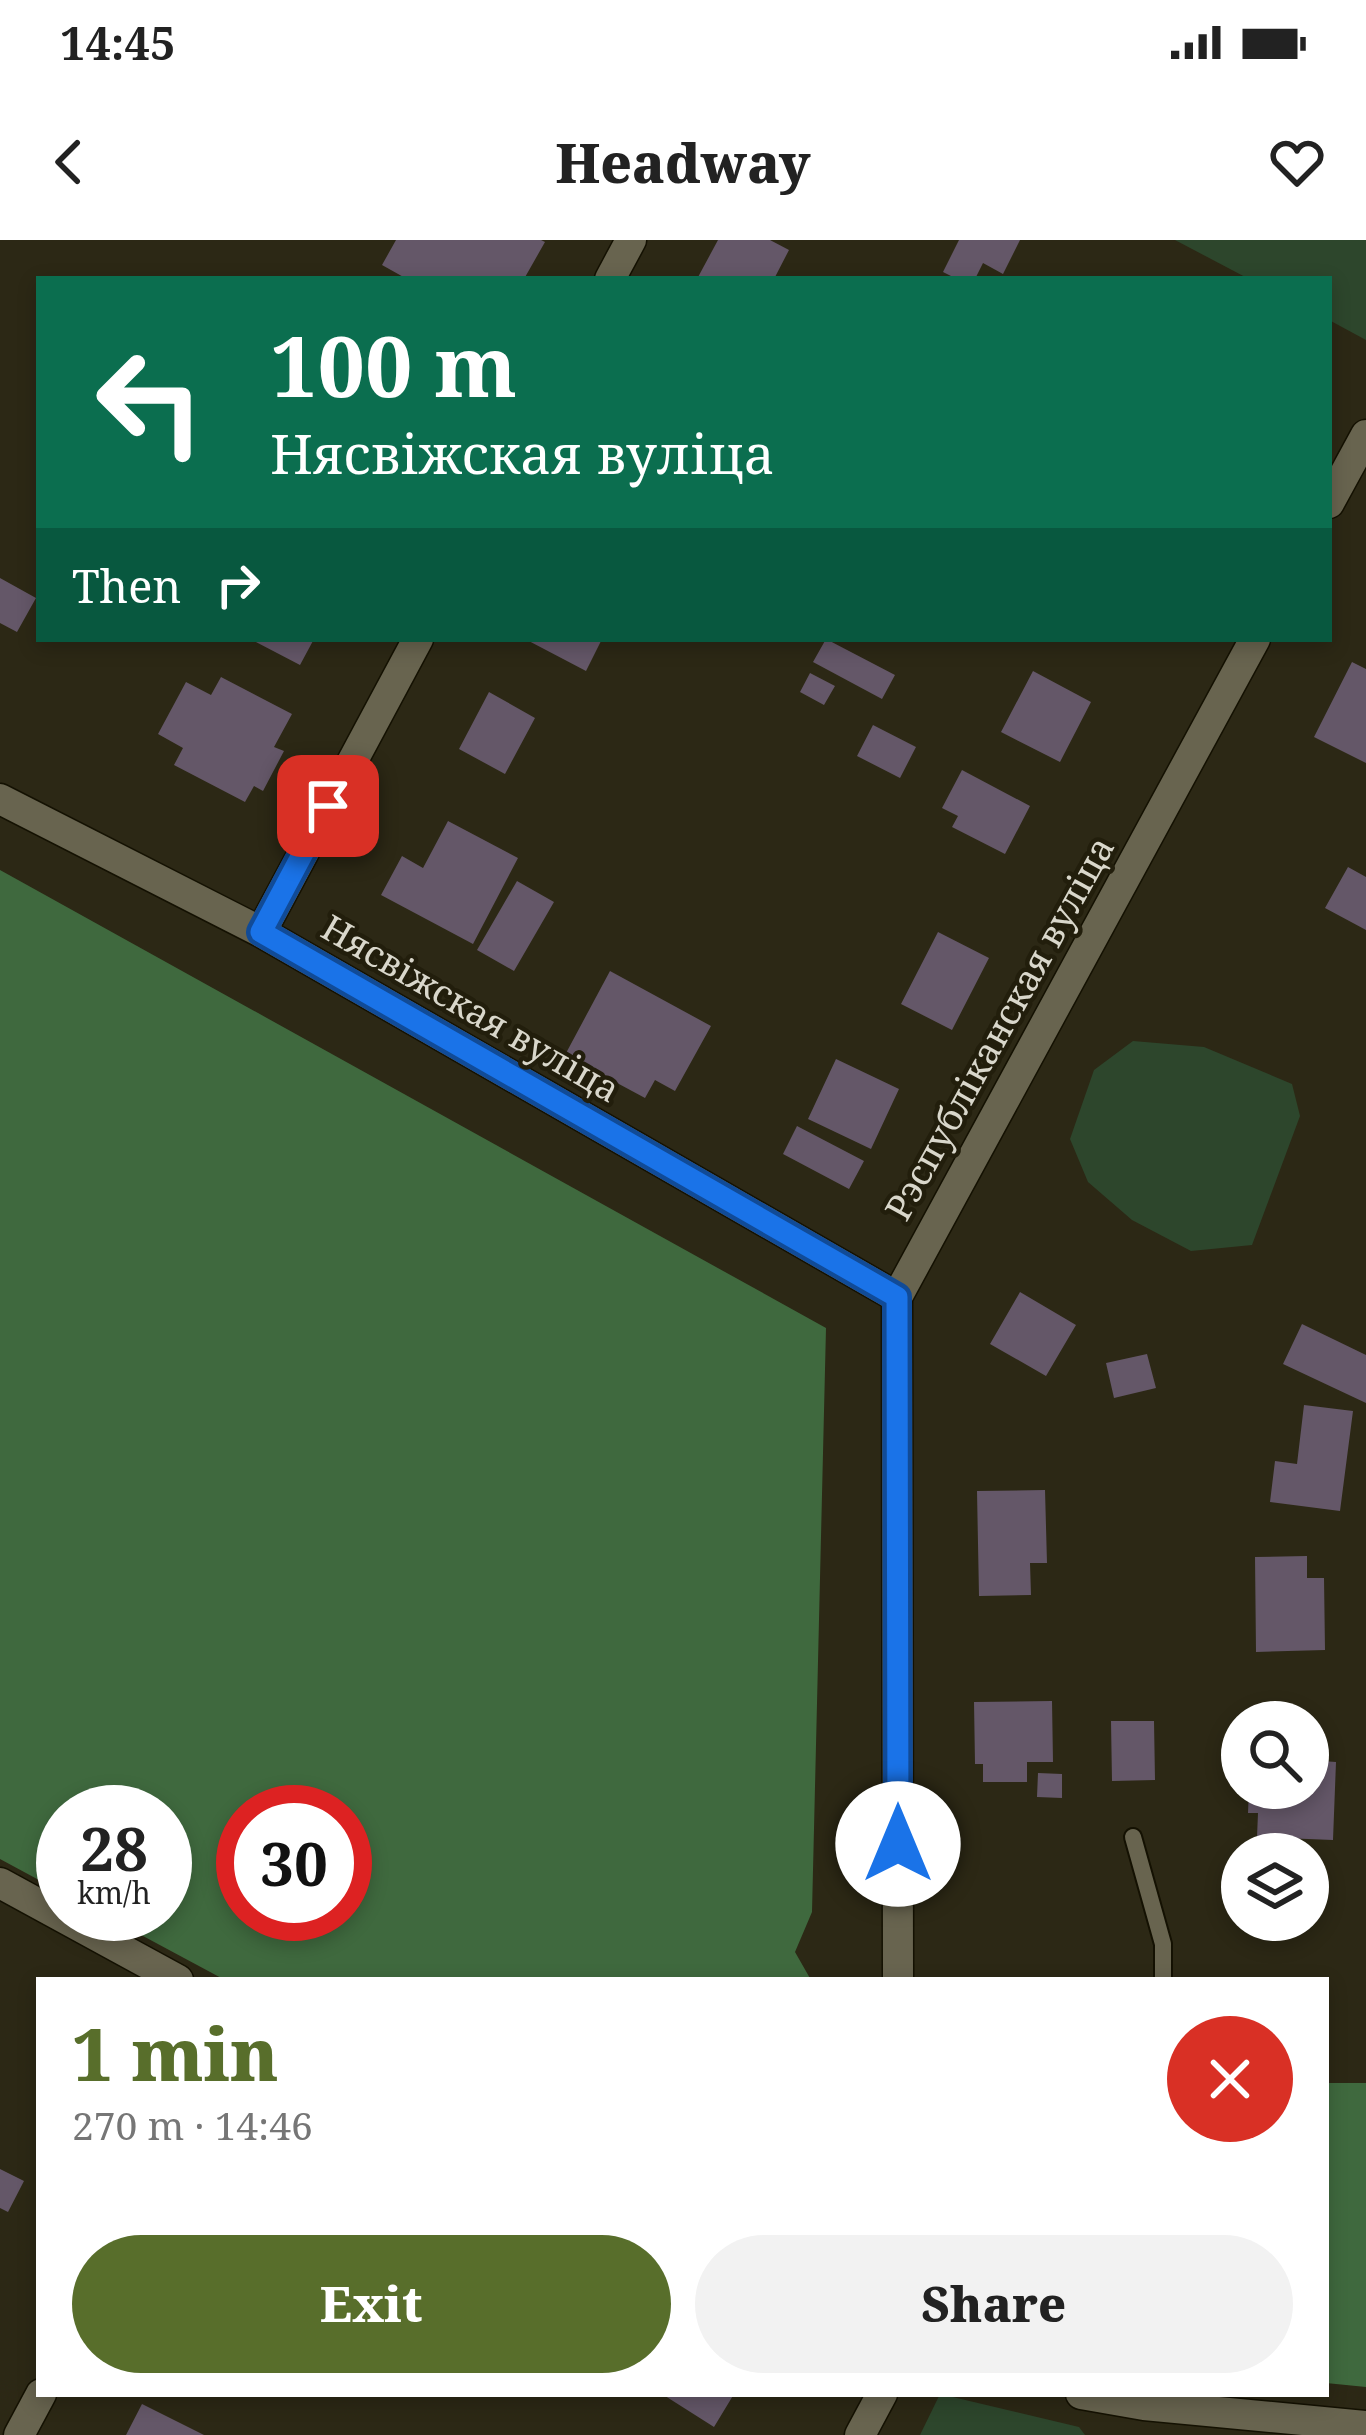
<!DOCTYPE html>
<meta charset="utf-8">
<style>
body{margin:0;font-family:"Noto Serif",serif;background:#f2f2f2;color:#222;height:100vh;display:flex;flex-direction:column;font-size:45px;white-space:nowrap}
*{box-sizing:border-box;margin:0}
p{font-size:39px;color:#767676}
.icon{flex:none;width:66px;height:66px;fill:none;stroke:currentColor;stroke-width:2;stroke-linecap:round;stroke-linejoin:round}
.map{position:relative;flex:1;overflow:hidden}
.sheet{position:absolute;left:36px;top:1737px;width:1293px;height:420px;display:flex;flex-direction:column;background:#fff;border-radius:0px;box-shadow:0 6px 18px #0003}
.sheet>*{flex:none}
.top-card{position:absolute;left:36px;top:36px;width:1296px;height:366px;border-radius:0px;box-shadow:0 6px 18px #0003;background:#0b6e4f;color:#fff;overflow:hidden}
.tools{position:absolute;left:1221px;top:1461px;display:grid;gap:24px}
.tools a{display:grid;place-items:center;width:108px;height:108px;border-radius:50%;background:#fff;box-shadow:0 6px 18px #0003;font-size:60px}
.speed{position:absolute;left:36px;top:1545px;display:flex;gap:24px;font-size:60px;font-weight:700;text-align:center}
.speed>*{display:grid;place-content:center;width:156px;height:156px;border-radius:50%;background:#fff;box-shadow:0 6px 18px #0003;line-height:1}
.speed small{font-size:30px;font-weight:400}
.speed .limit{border:18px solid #d22;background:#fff;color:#111}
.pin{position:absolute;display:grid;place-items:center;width:102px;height:102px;color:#fff;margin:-51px;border-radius:24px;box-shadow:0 6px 18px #0006}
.me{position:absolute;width:132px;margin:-66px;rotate:0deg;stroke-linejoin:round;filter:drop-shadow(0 0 9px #0008)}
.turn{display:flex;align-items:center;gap:42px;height:252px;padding:0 36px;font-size:54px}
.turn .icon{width:156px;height:156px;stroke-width:2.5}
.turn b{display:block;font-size:84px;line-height:102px}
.then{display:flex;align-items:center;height:114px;padding:0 36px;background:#0003;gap:24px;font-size:45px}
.round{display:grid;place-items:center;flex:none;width:126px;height:126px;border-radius:63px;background:#f2f2f2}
.headline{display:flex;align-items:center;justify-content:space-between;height:204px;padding:0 36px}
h1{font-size:72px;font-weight:800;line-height:90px;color:#586e2b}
.cta{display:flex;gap:24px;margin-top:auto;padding:24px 36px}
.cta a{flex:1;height:138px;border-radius:72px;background:#586e2b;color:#fff;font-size:48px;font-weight:800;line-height:138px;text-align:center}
.cta a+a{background:#f2f2f2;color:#222}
.status{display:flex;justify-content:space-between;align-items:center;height:84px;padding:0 60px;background:#fff;direction:ltr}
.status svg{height:33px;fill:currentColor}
header{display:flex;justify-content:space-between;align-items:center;height:156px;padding:0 36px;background:#fff;font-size:54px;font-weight:800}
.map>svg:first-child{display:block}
</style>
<div class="status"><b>14:45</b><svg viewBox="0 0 49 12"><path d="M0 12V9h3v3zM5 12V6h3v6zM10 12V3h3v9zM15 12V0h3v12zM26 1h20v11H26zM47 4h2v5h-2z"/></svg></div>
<header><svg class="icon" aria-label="back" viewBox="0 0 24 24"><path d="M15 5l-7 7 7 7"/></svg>Headway<svg class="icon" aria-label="heart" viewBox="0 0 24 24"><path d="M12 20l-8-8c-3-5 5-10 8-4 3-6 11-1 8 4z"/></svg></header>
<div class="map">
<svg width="1366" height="2195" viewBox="0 0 1366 2195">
<rect width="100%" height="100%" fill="#2c2815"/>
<path fill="#2d462c" d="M1175 0H1366V100L1329 80V39H1249Z
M1133 801 1204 807 1292 844 1300 876 1252 1005 1191 1011 1132 980 1088 942 1070 899 1094 830Z
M940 2154 1079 2187 1085 2195H920Z"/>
<path fill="#3f693e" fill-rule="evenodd" d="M0 630 826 1088 812 1672 795 1712 811 1740H225L102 1674H165V1572H63V1653L0 1619ZM243 1572H345V1674H243Z
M1326 1843H1366V2147L1326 2143Z"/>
<path fill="#645768" d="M396 0H541L545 2 524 39H407L382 25Z
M718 0H770L789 10 774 39H697Z
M959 0H1020L1003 34 983 23 975 39H957L943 32Z
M0 338 36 358 17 392 0 383Z
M250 399H314L300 425Z
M525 399H602L586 431Z
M826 399 895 435 882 459 813 422Z
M1352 422 1366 429V523L1314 497Z
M1033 431 1091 462 1060 522 1001 492Z
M810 433 835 446 824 465 800 452Z
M221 437 292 474 274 507 284 511 263 551 254 546 245 562 174 525 183 508 158 494 186 442 211 455Z
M489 452 535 478 505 534 459 509Z
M873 485 916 507 900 538 857 516Z
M962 530 1030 566 1005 614 952 587 958 576 942 568Z
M448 581 518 618 473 704 381 655 402 616 423 628Z
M1348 627 1366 637V690L1325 668Z
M517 641 554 662 514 731 477 710Z
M938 692 989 718 952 790 901 764Z
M610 731 711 786 675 851 655 840 645 858 565 815Z
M836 819 899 849 871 909 808 879Z
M797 886 864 921 849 949 783 914Z
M1020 1052 1076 1085 1046 1136 990 1104Z
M1302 1084 1366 1115V1163L1283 1124Z
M1147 1114 1156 1148 1114 1158 1106 1123Z
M1304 1165 1353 1171 1340 1271 1270 1262 1275 1221 1297 1224Z
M1045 1250 1047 1323H1030L1031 1355 979 1356 977 1251Z
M1307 1316V1338H1324L1325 1410 1256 1412 1255 1317Z
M1052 1461 1053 1522H1027V1542H983V1524H975L974 1462Z
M1111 1481H1154L1155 1540 1112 1541Z
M1308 1520 1336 1522 1333 1600 1257 1597 1258 1573H1248L1249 1548H1308Z
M1038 1533 1062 1534V1558L1037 1557Z
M0 1929 24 1941 8 1972 0 1968Z
M662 2154H734L714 2187Z
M142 2164 204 2195H126Z"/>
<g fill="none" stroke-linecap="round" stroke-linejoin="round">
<defs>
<path id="lane" d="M1133 1597 1163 1704V1740"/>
<path id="street" d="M610 39 631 0
M1329 263 1366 195
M0 559 261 692 897 1057
M261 692 418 399
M0 1643 178 1740
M898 1740 897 1057 1255 399
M1081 2154 1144 2165 1366 2186
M19 2195 41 2154
M860 2195 882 2154"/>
</defs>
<use href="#lane" stroke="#141102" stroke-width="20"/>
<use href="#street" stroke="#141102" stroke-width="33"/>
<use href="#lane" stroke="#68644f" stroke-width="16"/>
<use href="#street" stroke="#68644f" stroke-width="30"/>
</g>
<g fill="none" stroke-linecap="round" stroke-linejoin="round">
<defs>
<path id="route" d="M328 566 261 692 897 1057 898 1604"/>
</defs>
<use href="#route" stroke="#114b97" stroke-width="30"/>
<use href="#route" stroke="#1a73e8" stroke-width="21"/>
</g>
<g text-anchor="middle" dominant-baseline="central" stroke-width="9" stroke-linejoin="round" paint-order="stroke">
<g font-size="36" fill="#d9d7cb" stroke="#221e0c">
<text transform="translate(471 768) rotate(30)">Нясвіжская вуліца</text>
<text transform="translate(999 788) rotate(-61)">Рэспубліканская вуліца</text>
</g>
</g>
</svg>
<div class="tools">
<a><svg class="icon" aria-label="search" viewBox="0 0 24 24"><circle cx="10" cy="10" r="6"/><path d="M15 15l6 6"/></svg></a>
<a><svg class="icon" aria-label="layers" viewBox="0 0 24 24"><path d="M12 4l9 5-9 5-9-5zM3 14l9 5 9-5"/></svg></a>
</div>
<div class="speed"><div>28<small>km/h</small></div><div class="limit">30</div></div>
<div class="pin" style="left:328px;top:566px;background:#d93025"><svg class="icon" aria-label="arrive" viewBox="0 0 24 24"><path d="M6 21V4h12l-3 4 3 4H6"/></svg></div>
<svg class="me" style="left:898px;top:1604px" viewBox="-20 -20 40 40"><circle r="19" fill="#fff"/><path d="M0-13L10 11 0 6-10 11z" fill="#1a73e8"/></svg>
<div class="top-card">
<div class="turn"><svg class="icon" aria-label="left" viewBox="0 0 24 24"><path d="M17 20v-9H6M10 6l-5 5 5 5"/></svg><div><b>100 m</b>Нясвіжская вуліца</div></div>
<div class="then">Then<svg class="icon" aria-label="right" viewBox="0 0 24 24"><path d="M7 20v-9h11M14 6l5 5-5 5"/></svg></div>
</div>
<section class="sheet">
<div class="headline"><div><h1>1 min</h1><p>270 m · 14:46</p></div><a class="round" style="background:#d93025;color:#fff"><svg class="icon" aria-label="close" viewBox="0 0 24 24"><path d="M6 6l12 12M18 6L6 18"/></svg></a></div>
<div class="cta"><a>Exit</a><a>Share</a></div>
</section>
</div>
